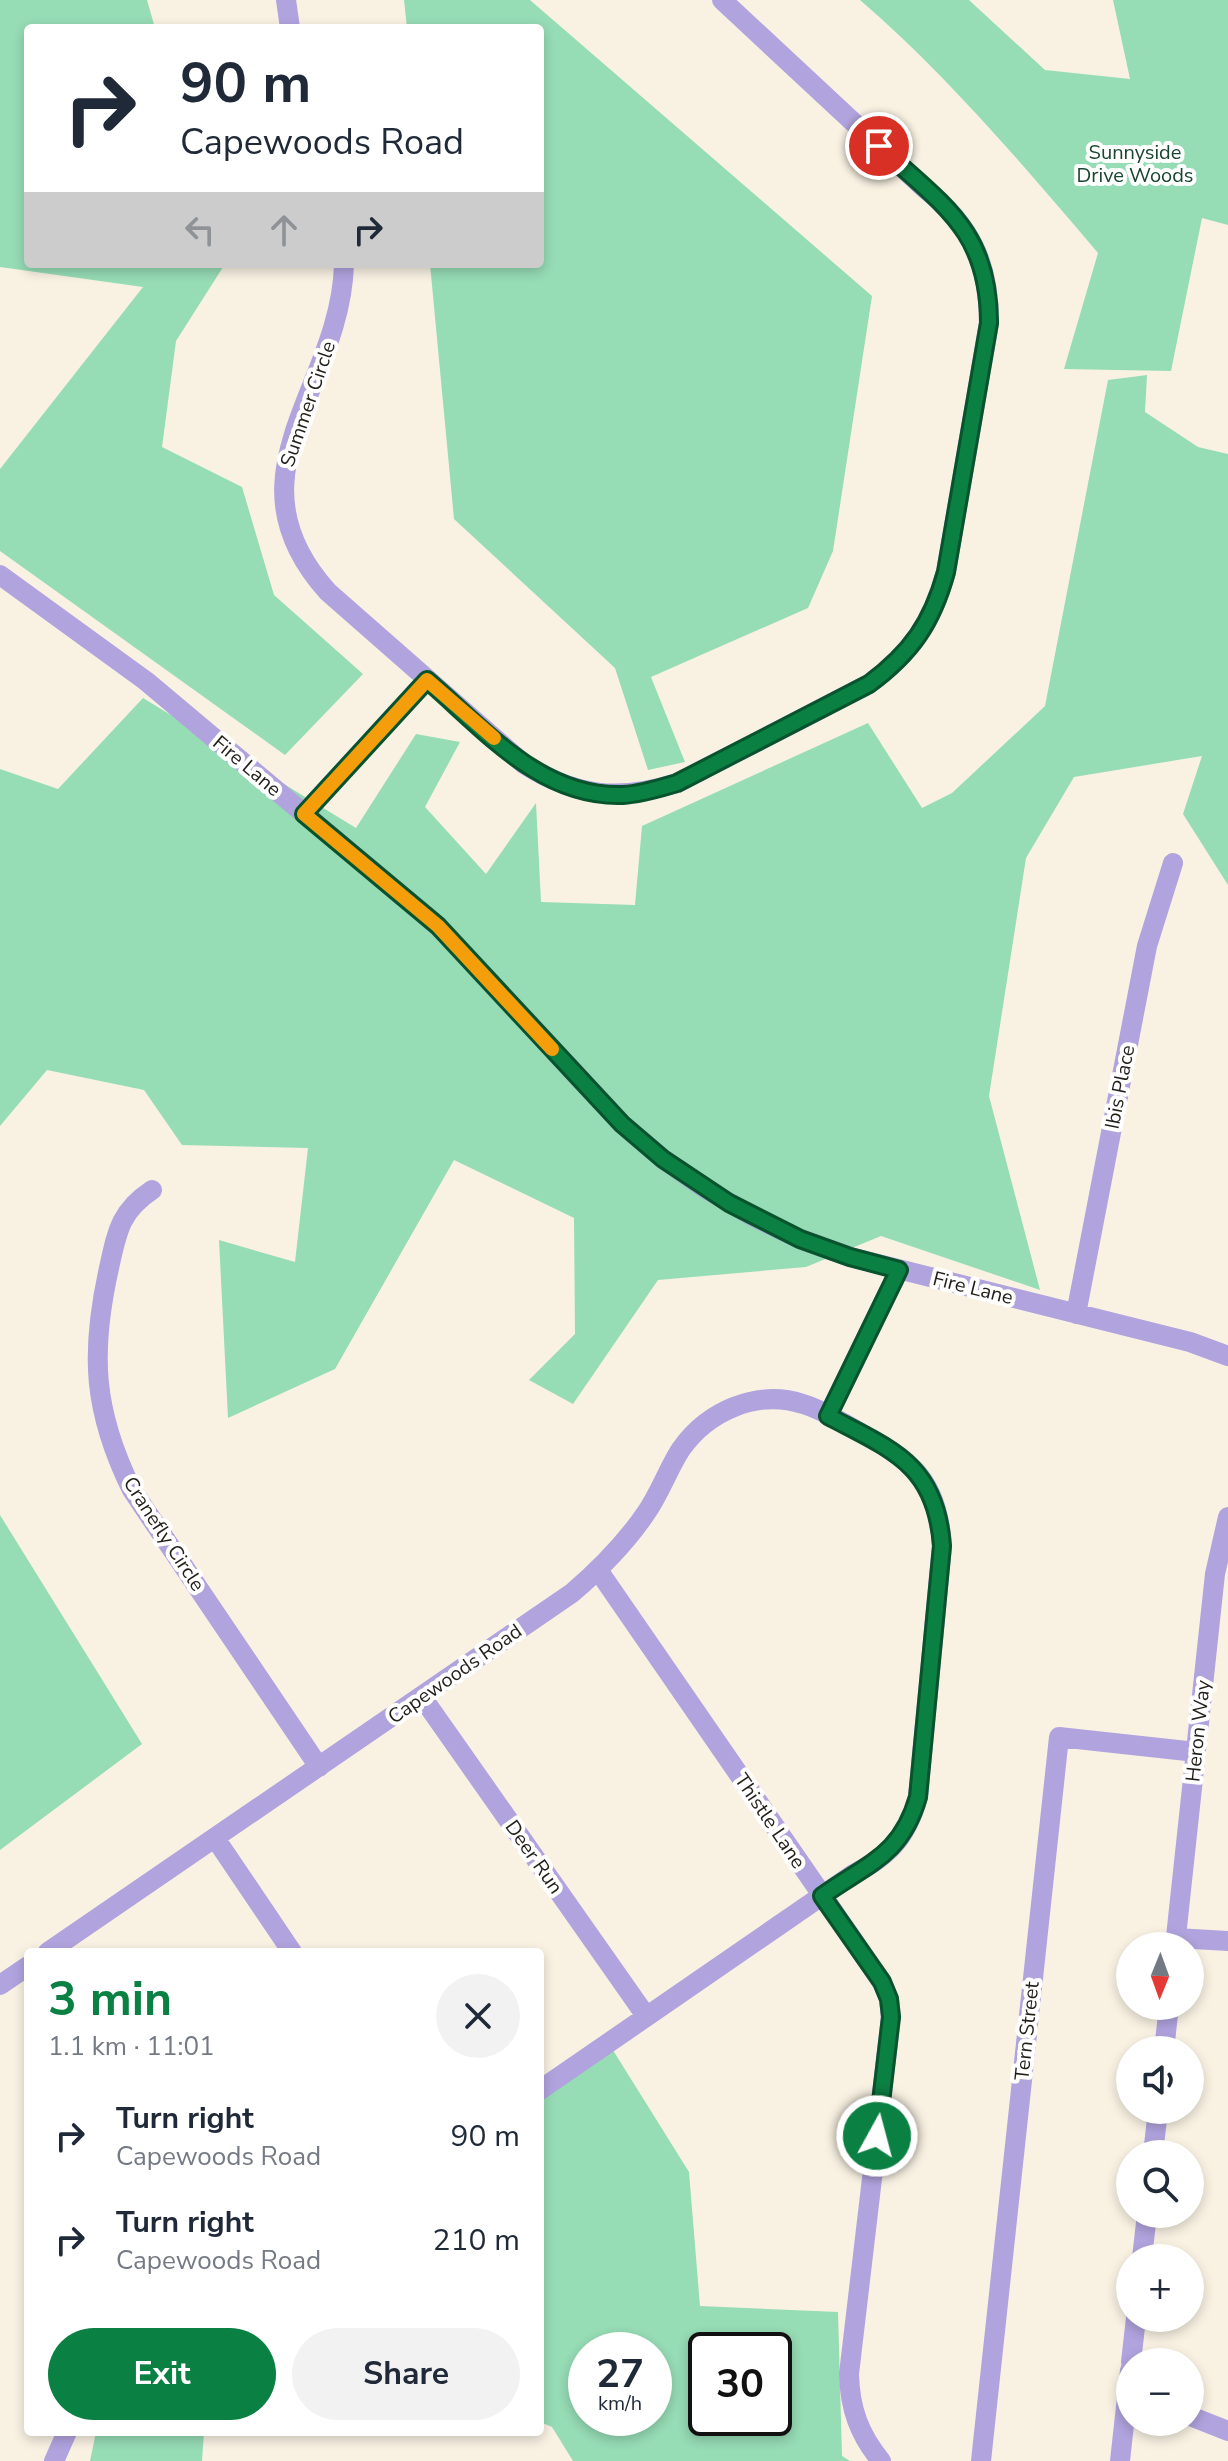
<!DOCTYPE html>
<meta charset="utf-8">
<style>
body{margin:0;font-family:"Nunito Sans",sans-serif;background:#f2f2f3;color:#1f2937;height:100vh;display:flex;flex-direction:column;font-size:30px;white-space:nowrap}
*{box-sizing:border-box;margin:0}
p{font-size:26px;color:#747a83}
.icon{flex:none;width:44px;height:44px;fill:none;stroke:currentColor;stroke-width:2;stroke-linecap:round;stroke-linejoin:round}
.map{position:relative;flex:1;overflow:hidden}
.drawer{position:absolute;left:24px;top:1948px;width:520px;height:488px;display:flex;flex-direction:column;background:#fff;border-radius:8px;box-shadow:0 4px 12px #0003}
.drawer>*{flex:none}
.top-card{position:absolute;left:24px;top:24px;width:520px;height:244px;border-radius:8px;box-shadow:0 4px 12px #0003;background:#fff;color:#1f2937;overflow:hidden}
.needle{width:52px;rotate:181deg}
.controls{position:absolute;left:1116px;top:1932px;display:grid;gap:16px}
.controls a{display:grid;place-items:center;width:88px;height:88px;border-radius:50%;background:#fff;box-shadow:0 4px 12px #0003;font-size:40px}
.speed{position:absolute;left:568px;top:2332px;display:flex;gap:16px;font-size:40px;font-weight:700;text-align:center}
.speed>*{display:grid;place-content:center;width:104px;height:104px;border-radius:50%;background:#fff;box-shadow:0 4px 12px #0003;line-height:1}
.speed small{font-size:20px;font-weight:400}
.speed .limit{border:4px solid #111;border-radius:12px;background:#fff;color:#111}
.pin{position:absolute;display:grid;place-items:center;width:68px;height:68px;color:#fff;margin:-34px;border:4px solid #fff;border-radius:50%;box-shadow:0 2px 8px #0007}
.me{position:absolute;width:88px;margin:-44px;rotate:7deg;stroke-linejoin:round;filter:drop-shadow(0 0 6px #0008)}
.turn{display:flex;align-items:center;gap:28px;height:168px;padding:0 24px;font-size:36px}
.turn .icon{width:104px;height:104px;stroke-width:2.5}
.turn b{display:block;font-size:56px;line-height:68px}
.lanes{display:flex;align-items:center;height:76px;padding:0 24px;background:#0003;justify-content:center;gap:40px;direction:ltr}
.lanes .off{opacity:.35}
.round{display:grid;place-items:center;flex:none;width:84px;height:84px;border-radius:42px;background:#f2f2f3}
.summary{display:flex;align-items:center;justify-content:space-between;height:136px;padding:0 24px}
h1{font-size:48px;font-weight:700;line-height:60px;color:#0b8043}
.action{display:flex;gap:16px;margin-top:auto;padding:16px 24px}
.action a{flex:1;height:92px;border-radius:48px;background:#0b8043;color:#fff;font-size:32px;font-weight:700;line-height:92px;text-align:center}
.action a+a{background:#f2f2f3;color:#1f2937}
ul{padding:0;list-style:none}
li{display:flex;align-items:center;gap:24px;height:104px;padding:0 24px}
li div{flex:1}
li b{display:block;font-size:30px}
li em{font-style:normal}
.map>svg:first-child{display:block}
</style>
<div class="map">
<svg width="1228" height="2461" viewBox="0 0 1228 2461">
<rect width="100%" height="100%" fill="#f9f2e3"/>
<path fill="#96dcb5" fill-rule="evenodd" d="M0 0H147L155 28H28V264H225L176 341 162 447 242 487 274 595 363 674 285 755 0 551V469L143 287 0 267Z
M404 0H530L872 296 833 551 808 608 651 677 685 762 648 770 615 668 454 519 430 264H540V28H407Z
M860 0H969L1045 70 1130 79 1113 0H1228V225L1202 218 1171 371 1064 369 1098 253C1023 165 947 75 860 0Z
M1147 375 1145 412 1198 447 1228 454V885L1183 814 1202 756 1074 777 1026 858 989 1096 1040 1290 881 1236 806 1267 658 1280 573 1404 529 1380 575 1334 574 1218 454 1160 335 1369 228 1418 219 1240 295 1262 308 1148 182 1145 144 1090 47 1070 0 1126V769L58 789 143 698 356 828 416 734 460 742 425 807 486 874 536 803 541 902 635 905 642 826 868 723 922 808 952 793 1045 706 1108 380Z
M0 1515 142 1744 0 1850Z
M606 2039 689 2172 700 2306 838 2312 842 2456 850 2461H573L552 2427 540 2422V2084ZM586 2350H654V2418H586ZM706 2350H774V2418H706Z
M96 2432H204L202 2461H90Z"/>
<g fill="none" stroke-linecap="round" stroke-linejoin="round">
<path stroke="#b1a3de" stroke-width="20" d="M286 0 290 28
M344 264C341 388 222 475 328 592L524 764C576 797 619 801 677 783L869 684C911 653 932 623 946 572L989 323C989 263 971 225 924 188L722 0
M0 575 146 681 438 926 622 1124 663 1159 706 1189 752 1216 800 1239 850 1257 1190 1342 1228 1356
M304 814 427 680
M152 1190C120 1211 117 1232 109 1268 90 1353 93 1411 132 1490L319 1767
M1076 1314 1147 946 1173 863
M828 1416 899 1270
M598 1570 882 1982 889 1999 891 2017 849 2374C850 2409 859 2434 881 2461
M422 1697 646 2016
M215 1838 292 1952
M1176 1938 1228 1941
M1175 1946 1215 1574 1228 1517
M48 1952 572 1593C600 1569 625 1544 646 1513 660 1493 668 1469 681 1449 708 1411 757 1389 803 1404 824 1410 844 1424 863 1434 915 1462 938 1484 942 1546L918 1797C907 1837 889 1856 852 1875L540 2090
M0 1985 28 1966
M1164 2050 1169 2006
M1153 2154 1158 2110
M1142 2258 1147 2214
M1131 2362 1136 2318
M1190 2416 1228 2431
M54 2461 67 2432
M981 2461 1059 1737 1196 1752
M1120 2461 1130 2370"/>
</g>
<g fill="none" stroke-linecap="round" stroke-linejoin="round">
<defs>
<path id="route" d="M877 2136 891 2017 889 1999 882 1982 822 1896C868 1863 901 1856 918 1797L942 1546C936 1464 892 1450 828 1416L899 1270 850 1257 800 1239 729 1203 663 1159 622 1124 438 926 304 814 427 680C485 730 541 798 623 795 642 794 660 788 677 783L869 684C911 653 932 623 946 572L989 323C989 229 941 204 879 146"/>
</defs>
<use href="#route" stroke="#07532c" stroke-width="20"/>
<use href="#route" stroke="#0b8043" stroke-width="14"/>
<path stroke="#f59e0b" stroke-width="14" d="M494 738 427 680 304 814 438 926 552 1049"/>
</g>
<g text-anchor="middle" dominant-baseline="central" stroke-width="8" stroke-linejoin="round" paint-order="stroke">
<g font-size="20" fill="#194630" stroke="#fff">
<text x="1135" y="152">Sunnyside<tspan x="1135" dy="23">Drive Woods</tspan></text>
</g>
<g font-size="20" fill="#221f1a" stroke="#fff">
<text transform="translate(308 404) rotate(-71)">Summer Circle</text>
<text transform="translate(247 766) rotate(40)">Fire Lane</text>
<text transform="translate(1120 1087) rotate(-79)">Ibis Place</text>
<text transform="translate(973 1288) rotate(14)">Fire Lane</text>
<text transform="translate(164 1534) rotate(57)">Cranefly Circle</text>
<text transform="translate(455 1674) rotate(-35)">Capewoods Road</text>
<text transform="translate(1198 1731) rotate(-84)">Heron Way</text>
<text transform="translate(770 1821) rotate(56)">Thistle Lane</text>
<text transform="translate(534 1857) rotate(55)">Deer Run</text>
<text transform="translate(1027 2031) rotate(-84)">Tern Street</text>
</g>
</g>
</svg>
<div class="controls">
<a><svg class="needle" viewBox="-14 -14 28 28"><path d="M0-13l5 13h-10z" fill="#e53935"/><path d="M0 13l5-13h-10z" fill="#747a83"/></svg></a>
<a><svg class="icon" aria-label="sound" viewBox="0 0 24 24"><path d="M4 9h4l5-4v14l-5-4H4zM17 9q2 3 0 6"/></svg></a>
<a><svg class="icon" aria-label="search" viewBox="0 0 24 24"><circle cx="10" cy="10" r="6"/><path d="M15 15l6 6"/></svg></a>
<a>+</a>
<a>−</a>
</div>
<div class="speed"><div>27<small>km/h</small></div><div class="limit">30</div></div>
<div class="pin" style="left:879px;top:146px;background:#d93025"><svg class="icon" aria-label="arrive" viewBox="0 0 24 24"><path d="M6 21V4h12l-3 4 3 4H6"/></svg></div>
<svg class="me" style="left:877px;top:2136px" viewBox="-20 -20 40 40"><circle r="17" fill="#0b8043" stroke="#fff" stroke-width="3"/><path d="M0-11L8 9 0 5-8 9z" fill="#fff"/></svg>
<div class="top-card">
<div class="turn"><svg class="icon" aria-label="right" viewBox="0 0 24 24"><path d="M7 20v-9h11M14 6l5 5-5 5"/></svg><div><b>90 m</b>Capewoods Road</div></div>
<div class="lanes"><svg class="icon off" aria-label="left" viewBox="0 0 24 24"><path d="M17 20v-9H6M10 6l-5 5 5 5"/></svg><svg class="icon off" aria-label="ahead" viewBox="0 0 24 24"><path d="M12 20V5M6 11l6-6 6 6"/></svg><svg class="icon" aria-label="right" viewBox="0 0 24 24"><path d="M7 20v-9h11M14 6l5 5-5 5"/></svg></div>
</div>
<section class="drawer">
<div class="summary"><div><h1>3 min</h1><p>1.1 km · 11:01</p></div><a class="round"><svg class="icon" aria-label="close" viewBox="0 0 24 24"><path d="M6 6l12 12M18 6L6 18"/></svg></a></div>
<ul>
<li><svg class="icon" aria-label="right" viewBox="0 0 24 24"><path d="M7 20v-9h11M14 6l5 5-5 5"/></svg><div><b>Turn right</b><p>Capewoods Road</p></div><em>90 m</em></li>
<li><svg class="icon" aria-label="right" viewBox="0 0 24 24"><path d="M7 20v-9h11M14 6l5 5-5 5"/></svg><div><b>Turn right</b><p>Capewoods Road</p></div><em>210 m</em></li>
</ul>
<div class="action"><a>Exit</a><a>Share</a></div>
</section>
</div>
